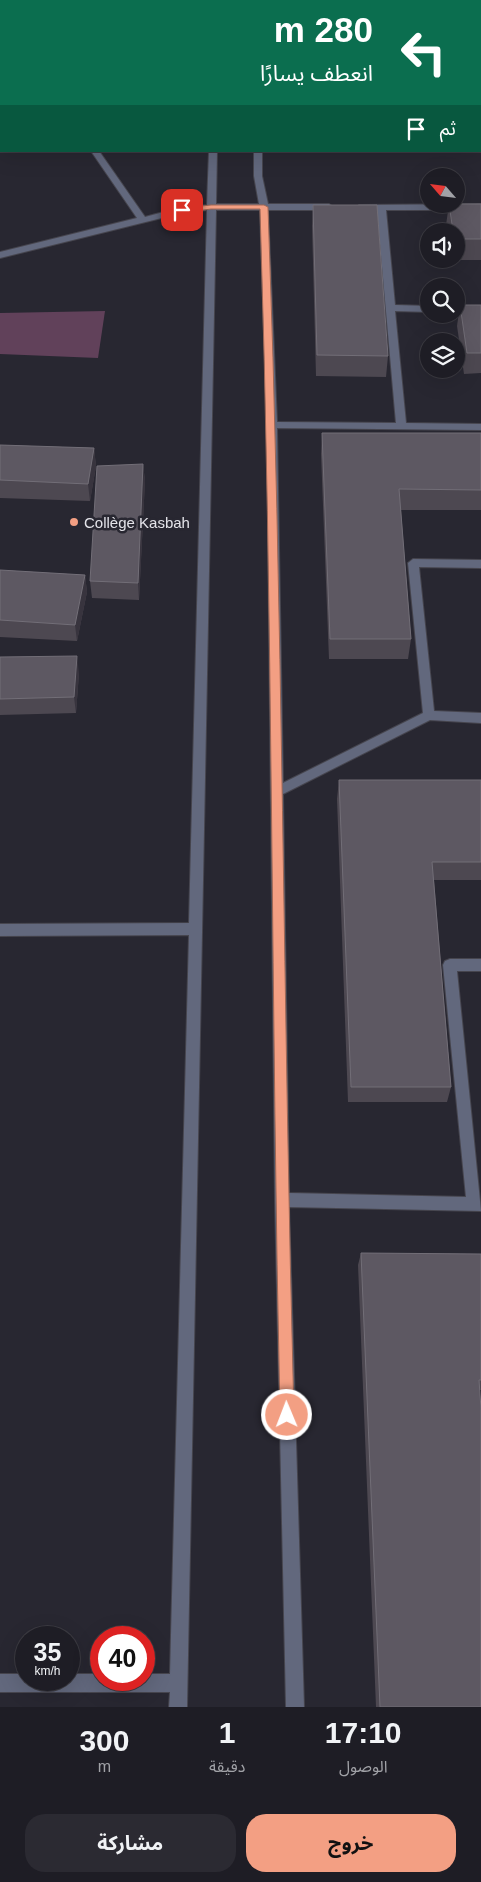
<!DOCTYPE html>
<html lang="ar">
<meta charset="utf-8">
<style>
body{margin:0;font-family:Helvetica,"Noto Sans Arabic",sans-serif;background:#2b2a32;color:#f1f3f6;direction:rtl;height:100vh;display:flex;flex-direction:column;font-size:19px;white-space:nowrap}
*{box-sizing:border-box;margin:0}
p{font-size:16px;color:#a1a2a7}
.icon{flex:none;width:28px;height:28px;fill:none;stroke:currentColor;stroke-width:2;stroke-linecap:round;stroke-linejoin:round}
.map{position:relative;height:1707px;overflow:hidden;direction:ltr}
.details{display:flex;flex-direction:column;background:#1e1d25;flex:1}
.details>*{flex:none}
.hud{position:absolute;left:0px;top:0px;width:481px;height:152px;box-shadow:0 5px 20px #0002,0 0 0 1px #3c3b42;direction:rtl;background:#0b6e4f;color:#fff;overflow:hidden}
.needle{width:32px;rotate:298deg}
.buttons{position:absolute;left:420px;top:168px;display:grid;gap:10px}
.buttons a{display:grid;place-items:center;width:45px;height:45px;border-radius:50%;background:#1e1d25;box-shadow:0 5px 20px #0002,0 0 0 1px #3c3b42;font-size:25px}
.speed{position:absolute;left:15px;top:1626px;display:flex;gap:10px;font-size:25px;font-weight:700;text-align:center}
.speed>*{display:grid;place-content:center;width:65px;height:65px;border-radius:50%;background:#1e1d25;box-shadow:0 5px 20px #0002,0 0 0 1px #3c3b42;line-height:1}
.speed small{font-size:12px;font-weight:400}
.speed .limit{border:8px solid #d22;background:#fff;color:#111}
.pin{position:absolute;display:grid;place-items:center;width:42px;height:42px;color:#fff;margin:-21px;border-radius:10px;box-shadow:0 2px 8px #0006}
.me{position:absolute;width:55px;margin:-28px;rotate:359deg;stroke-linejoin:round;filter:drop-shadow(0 0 4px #0008)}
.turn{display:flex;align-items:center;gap:18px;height:105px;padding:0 25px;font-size:22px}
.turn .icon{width:65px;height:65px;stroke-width:2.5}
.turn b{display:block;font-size:35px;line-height:42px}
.then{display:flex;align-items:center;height:48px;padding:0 25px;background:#0003;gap:10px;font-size:19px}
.eta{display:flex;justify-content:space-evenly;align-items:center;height:85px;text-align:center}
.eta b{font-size:30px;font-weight:700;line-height:35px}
.action{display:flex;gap:10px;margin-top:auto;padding:10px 25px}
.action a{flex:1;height:58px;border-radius:20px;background:#f39f83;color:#111;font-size:20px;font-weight:700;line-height:58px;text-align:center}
.action a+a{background:#2b2a32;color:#f1f3f6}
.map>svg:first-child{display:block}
</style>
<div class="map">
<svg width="481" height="1707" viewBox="0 0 481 1707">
<rect width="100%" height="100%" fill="#282731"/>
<path fill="#61415a" d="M105 311 98 358 0 354V313Z"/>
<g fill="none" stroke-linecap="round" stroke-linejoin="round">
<defs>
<path id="minor" d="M213 0H221V1H213Z
M253 0H261V1H253Z
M0 8H1V12H0Z
M0 19H1V24H0Z
M91 151H99L145 217 182 207 207 205 209 151H217L216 204H259L254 176V151H262V176L268 204H329L333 207 329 210H268L277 422 396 423 377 210H362L358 207 359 205 481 204V210H386L395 305 429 306V312L395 311 406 423 481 424V430L277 428 283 783 423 713 408 563 413 559 481 560V568L419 567 434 711 481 713V723L430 720 283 794 289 1193 466 1197 443 965 445 961 450 959H481V971H457L481 1211 289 1207 304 1707H286L275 1200 267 425 260 210H216L187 1707H169L170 1692H0V1674H26V1680H69V1674H101V1680H144V1674H170L189 935 0 936V924L189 923 207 210 182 213 0 258V252L137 218Z
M456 306 481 307V313L456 312Z"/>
</defs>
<use href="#minor" stroke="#46454e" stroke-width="2"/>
<use href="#minor" fill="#62687d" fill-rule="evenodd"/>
</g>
<path fill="#4d4851" d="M449 204H481V260H451V259H456V231H447L446 225Z
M313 205 388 356 386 377 316 376 312 226Z
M460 305H481V373L464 374 457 326Z
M322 433H481V510H401L411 639 408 659H329L321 454Z
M0 445 94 448 96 466 90 501 0 498Z
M143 464 145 481 139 600 92 598 90 581Z
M0 570 85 575 87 592 77 641 0 637Z
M0 657 79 673 76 713 0 715Z
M339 780H481V880H434L451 1087 447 1102H348L337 799Z
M361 1253 481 1254V1390H479L481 1707H376L358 1265Z"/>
<path fill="#38343e" d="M94 448 96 466 90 501 88 484Z
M143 464 145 481 139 600 138 583Z
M85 575 87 592 77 641 75 625Z
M77 656 79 673 76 713 74 697Z"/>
<path fill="#5d5862" stroke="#726e77" d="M449 204H481V239H456V231H453Z
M313 205H377L388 356 317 355Z
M460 305H481V353H467Z
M322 433H481V490L399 489 411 639H330Z
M0 445 94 448 88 484 0 480Z
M143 464 138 583 90 581 97 466Z
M0 570 85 575 75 625 0 620Z
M77 656 74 697 0 699V657Z
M339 780H481V862H432L451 1087H351Z
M361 1253 481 1254V1380H479L481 1409V1707H380Z"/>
<path fill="#f39f83" stroke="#9e6755" d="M211 205H264L268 207C283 609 283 1012 294 1415L292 1420 287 1422 282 1420 280 1415C271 1013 273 611 260 209H211L182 213 179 210 182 208Z"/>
<circle fill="#f39f83" stroke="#282731" stroke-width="2" cx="74" cy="522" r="5"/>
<g text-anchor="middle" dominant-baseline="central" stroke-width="5" stroke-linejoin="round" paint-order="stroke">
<g font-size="15" fill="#e3e3e9" stroke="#282731" text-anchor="start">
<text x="84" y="522">Collège Kasbah</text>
</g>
</g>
</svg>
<div class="buttons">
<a><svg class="needle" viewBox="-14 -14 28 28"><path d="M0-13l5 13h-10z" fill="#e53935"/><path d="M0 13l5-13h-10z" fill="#a1a2a7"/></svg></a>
<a><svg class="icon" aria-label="sound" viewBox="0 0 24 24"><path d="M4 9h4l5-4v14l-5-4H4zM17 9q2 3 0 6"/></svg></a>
<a><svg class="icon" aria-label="search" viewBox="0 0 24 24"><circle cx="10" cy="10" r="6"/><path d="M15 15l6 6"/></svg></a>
<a><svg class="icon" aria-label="layers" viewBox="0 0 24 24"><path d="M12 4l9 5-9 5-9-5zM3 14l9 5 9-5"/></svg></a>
</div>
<div class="speed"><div>35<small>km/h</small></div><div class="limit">40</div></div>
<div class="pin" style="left:182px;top:210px;background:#d93025"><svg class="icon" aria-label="arrive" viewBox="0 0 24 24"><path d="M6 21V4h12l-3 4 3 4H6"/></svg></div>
<svg class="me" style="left:287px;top:1415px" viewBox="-20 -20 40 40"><circle r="17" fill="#f39f83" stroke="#fff" stroke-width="3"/><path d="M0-11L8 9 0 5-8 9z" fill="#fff"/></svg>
<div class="hud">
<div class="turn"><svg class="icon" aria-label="left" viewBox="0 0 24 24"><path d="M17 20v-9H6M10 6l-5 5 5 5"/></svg><div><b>280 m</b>انعطف يسارًا</div></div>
<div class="then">ثم<svg class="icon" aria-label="arrive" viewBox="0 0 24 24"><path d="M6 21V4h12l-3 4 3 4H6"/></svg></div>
</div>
</div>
<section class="details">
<div class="eta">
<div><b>17:10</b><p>الوصول</p></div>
<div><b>1</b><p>دقيقة</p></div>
<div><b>300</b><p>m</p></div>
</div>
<div class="action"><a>خروج</a><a>مشاركة</a></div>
</section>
